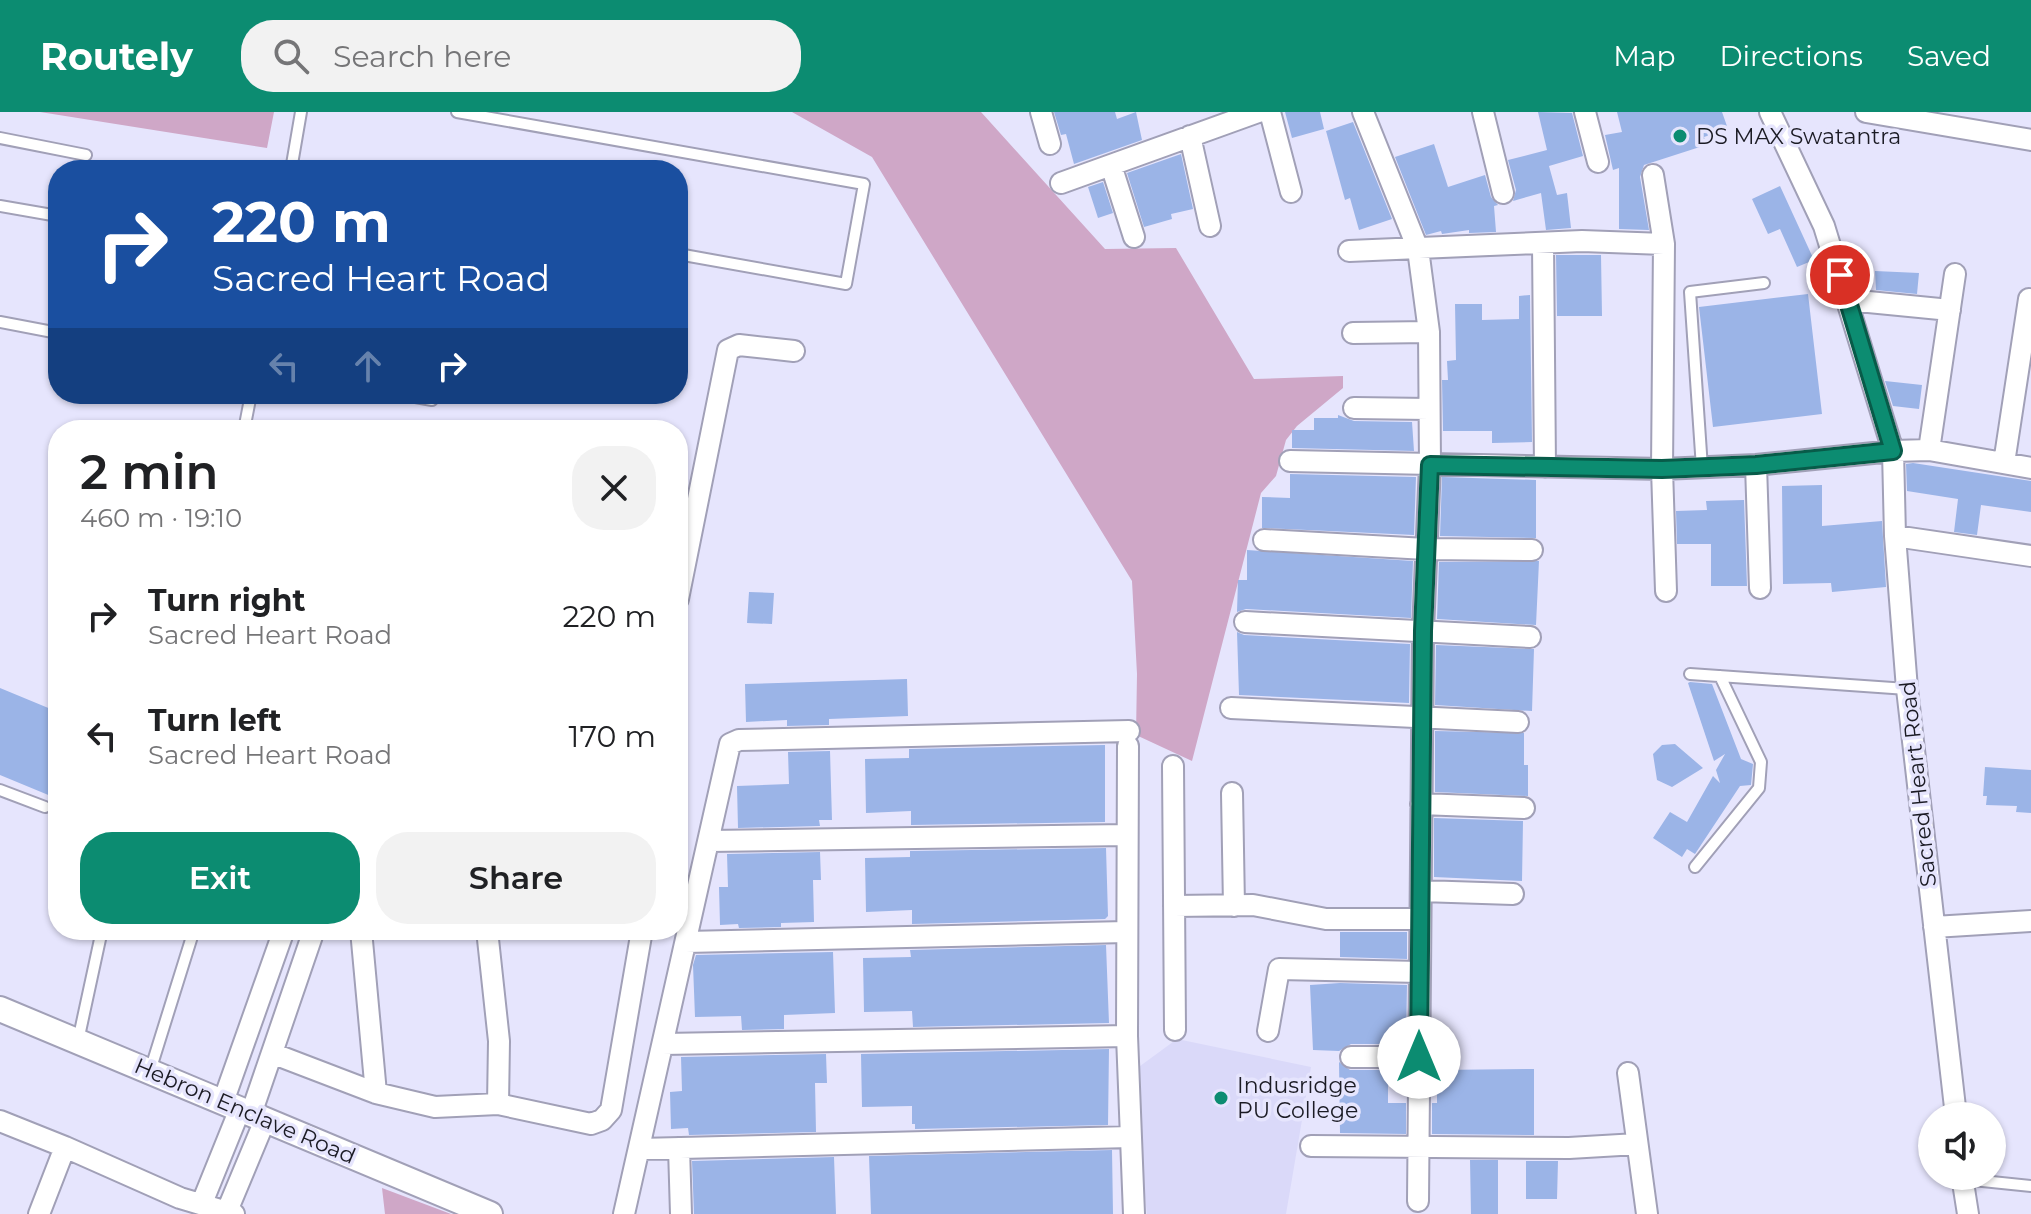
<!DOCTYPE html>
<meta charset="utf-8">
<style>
body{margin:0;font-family:Montserrat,sans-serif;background:#f2f2f2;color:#202124;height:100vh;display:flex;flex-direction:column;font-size:30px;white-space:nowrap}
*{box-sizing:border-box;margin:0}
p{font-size:26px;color:#757577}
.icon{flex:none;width:44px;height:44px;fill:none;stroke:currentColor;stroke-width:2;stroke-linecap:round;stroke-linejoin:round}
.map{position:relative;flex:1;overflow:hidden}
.details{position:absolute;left:48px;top:308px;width:640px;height:520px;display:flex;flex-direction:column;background:#fff;border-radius:32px;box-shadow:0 2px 6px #0004}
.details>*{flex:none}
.top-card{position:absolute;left:48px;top:48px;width:640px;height:244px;border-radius:32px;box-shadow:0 2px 6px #0004;background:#1a4fa0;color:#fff;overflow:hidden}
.fabs{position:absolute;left:1918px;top:990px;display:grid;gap:16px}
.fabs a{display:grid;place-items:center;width:88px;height:88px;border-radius:50%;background:#fff;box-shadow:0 2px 6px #0004;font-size:40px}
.pin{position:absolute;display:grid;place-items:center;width:68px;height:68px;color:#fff;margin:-34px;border:4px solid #fff;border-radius:50%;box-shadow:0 2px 8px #0007}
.me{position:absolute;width:88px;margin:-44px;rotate:0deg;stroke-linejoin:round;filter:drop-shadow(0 0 6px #0008)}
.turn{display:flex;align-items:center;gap:28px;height:168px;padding:0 32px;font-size:36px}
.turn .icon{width:104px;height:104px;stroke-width:2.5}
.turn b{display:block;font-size:56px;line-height:68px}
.lanes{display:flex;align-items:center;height:76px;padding:0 32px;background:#0003;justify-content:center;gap:40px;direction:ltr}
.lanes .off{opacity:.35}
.round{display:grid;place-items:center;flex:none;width:84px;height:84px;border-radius:32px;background:#f2f2f2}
.headline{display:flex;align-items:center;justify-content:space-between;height:136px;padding:0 32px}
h1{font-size:48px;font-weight:600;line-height:60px}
.primary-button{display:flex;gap:16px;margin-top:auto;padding:16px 32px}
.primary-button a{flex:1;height:92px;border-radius:32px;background:#0c8c71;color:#fff;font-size:32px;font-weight:600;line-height:92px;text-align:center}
.primary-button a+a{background:#f2f2f2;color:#202124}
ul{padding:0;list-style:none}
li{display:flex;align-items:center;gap:24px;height:120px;padding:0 32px}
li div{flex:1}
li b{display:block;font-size:30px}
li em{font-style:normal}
header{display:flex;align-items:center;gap:48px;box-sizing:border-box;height:112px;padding:0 40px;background:#0c8c71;color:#fff}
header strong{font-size:38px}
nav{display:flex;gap:44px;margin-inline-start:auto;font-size:28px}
.search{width:560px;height:72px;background:#f2f2f2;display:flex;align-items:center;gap:20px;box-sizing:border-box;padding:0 28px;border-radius:32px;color:#757577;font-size:30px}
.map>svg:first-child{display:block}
</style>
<header>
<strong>Routely</strong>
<div class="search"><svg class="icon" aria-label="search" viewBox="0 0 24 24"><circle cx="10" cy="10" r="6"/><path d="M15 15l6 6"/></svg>Search here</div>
<nav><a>Map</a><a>Directions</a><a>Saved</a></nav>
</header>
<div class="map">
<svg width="2031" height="1102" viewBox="0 0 2031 1102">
<rect width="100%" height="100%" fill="#e6e5fd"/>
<path fill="#dad9f9" d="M1177 927 1311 955 1286 1102H1147L1137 1015 1136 957Z"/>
<path fill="#cfa7c7" d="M40 0H274L267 36Z
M792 0H981L1105 137 1176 136 1254 267 1343 264V276L1297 314 1286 328 1276 364 1261 381 1192 649 1136 623 1137 562 1132 469 872 45Z
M382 1076 451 1102H385Z"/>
<path fill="#9bb4e7" d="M1054 0H1115L1117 7 1136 0 1142 28 1074 52 1066 22 1061 23Z
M1285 0H1320L1324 17 1292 26Z
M1538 0 1572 1 1583 44 1549 54 1557 83 1567 81 1571 116 1546 118 1541 81 1513 89 1516 78 1508 48 1547 38Z
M1617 0H1722L1728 17 1704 25 1706 33 1644 53 1640 65 1649 118 1619 117V56L1613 58 1605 23 1622 20Z
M1353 10 1392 107 1359 118 1350 86 1345 88 1326 19Z
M1434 32 1448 75 1485 63 1491 85 1498 93 1494 94 1496 120 1469 121V118L1442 122 1441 119 1426 123 1395 45Z
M1181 42 1193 97 1171 102 1172 107 1144 115 1127 61Z
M1103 70 1113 101 1098 106 1088 75Z
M1780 74 1814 148 1797 155 1780 117 1768 122 1752 87Z
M1556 143H1601L1602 204H1557Z
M1875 159 1919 161 1917 182 1876 178Z
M1808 182 1822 302 1713 315 1699 195Z
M1530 183 1532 330 1492 331V319H1443L1442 268H1448L1447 249 1456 248 1455 192H1482V208L1519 207V184Z
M1885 269 1922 273 1919 297 1893 294Z
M1338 303 1354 309 1412 310 1414 339 1292 336V318H1314V306H1338Z
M1913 351 2031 369V400L1981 393 1977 423 1954 420 1958 387 1907 379 1906 352Z
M1290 362 1416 365 1414 423 1262 416V385L1290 386Z
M1442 365 1536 368V426L1440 424Z
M1822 373V414L1882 409 1886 475 1832 480 1831 471 1783 472 1782 374Z
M1744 388 1747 474H1711V432H1677L1676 399 1707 398 1706 389Z
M1247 438 1413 449 1411 506 1246 497 1237 500 1238 468H1247Z
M1539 449 1536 513 1437 507 1439 450Z
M749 480 774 481 772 512 747 511Z
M1237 520 1244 523 1410 532 1409 591 1239 583Z
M1436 533 1534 537 1532 599 1435 593Z
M907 567 908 604 829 607V613L787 614V608L746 610 745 572Z
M1690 570 1712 572 1741 647 1753 652 1751 673 1740 674 1695 742 1687 737 1682 745 1653 726 1670 700 1687 710 1713 664 1720 671 1716 658 1725 642 1714 649 1688 571Z
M0 576 58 600V687L0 663Z
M1435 619 1524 621V653H1528V684L1435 680Z
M1675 632 1703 656 1672 675 1657 668 1653 642 1662 633Z
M1105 633V710L911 713V699L866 701 865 647 909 646V637Z
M830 639 832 708H819L820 714 738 716 737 674 789 672 788 640Z
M1985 655 2031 658V701L2016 700 2017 694 1986 693 1987 684H1983Z
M1434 706 1523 709 1522 769 1434 765Z
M1106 736 1108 804 1105 807 912 812V798L866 800 865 746 910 745V739Z
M820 740 821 768H813L814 810 781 811V815L739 816 738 812 720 813 719 775H728L727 742Z
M1340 820H1407V847L1340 845Z
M1106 833 1109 911 913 915 912 899 864 900 863 846 911 845 910 838Z
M833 840 835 901 784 903V917L742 918 741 904 695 905 693 853 696 843Z
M1340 871 1407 873 1406 932H1351L1339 939 1313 938 1310 873Z
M1109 937 1108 1013 915 1017V1012H912V994L862 995 861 942Z
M826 942 827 971H815L816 1020 689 1023 688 1016 671 1017 670 980 682 979 681 945Z
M1339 950 1350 958H1388V991H1406V1022L1340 1021Z
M1534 957V1023L1432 1022V991H1437V958Z
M1112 1038 1113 1102H871L869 1044Z
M834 1045 836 1102H694L692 1049Z
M1470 1048H1498V1102H1471Z
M1526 1049H1558L1557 1087H1526Z"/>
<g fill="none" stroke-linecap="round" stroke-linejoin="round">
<defs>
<path id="service" d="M457 0 864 72 846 172 678 142
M0 26 86 43
M291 58 301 0
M0 94 58 104
M0 210 58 221
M399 282 432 288
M244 318 251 282
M1702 356 1690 180 1764 171
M1690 562 1907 577
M0 678 45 695
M1695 755 1759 676 1761 650 1720 564
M78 929 102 818
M150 959 194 818
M1963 1067 2031 1074"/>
<path id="minor" d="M1041 0 1050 32
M1270 0 1291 80
M1363 0 1418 137 1429 220 1430 353 1423 519 1418 1089
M1483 0 1503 81
M1585 0 1598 50
M1770 0 1824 114 1893 339 1895 424 1907 577 1956 1004
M1866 0 2031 28
M1190 24 1210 114
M1111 53 1134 125
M1653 63 1664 132 1662 357 1666 479
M1061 71 1258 0
M1543 132 1545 355
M1349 139 1582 129 1664 132
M1848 188 1950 198
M1353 221 1429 220
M1354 296 1429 297
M1929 338 1955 162
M1290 349 1662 357 1756 353 1893 339 1929 338 2031 356
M2004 351 2029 187
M1756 353 1760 476
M1895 424 2031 444
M1264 428 1426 437 1532 438
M678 487 728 238 739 233 794 239
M1245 510 1530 525
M1231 596 1518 610
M1128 634 1127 924 1134 1102
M1173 654 1175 918
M1232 681 1234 794
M1421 692 1524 696
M709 729 1127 723
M1421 779 1513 782
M1174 794 1253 793 1326 807H1420
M1934 815 2031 809
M361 818 376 981
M487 818 499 929 498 992
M686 830 1126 820
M1268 919 1279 857 1420 860
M663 932 1127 924
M274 942 376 981 435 995 498 992 591 1012 602 1008 611 998 642 818
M1351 945H1419
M1628 961 1647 1102
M223 990 284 818
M251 1002 314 818
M0 1009 65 1035
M1311 1034 1569 1036 1637 1032
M679 1036 681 1102
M639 1037 1131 1025
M1962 1064 1968 1102
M202 1091 240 997
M227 1099 265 1008
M39 1102 65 1035 180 1086 234 1102
M624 1102 730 632 739 628 1129 619"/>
<path id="tertiary" d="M0 897 490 1102"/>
</defs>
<use href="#service" stroke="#a1a0b7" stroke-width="14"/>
<use href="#minor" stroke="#a1a0b7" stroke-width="24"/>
<use href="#tertiary" stroke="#a1a0b7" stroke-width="28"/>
<use href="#service" stroke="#fff" stroke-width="10"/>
<use href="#minor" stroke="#fff" stroke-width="20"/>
<use href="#tertiary" stroke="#fff" stroke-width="24"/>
</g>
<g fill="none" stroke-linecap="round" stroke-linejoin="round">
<defs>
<path id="route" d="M1419 945 1423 519 1430 353 1662 357 1756 353 1893 339 1840 163"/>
</defs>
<use href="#route" stroke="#085b49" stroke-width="20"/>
<use href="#route" stroke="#0c8c71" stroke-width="14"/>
</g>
<g fill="#0c8c71" stroke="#e6e5fd" stroke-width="3">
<circle cx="1680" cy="24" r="8"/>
<circle cx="1221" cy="986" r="8"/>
</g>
<g text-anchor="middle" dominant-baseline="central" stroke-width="7" stroke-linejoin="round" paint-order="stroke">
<g font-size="22" fill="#1b1b24" stroke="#e6e5fd" text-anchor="start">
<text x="1696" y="24">DS MAX Swatantra</text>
<text x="1237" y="973">Indusridge<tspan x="1237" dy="25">PU College</tspan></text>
</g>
<g font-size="22" fill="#1b1b24" stroke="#e6e5fd">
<text transform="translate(1918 672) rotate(-96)">Sacred Heart Road</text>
<text transform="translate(245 999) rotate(23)">Hebron Enclave Road</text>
</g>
</g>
</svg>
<div class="fabs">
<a><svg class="icon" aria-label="sound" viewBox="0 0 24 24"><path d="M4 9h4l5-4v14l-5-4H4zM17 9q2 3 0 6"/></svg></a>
</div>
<div class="pin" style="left:1840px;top:163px;background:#d93025"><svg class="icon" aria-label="arrive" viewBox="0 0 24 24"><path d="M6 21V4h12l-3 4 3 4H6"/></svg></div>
<svg class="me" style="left:1419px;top:945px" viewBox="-20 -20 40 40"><circle r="19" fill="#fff"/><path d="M0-13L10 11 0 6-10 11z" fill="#0c8c71"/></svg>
<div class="top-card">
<div class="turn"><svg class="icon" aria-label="right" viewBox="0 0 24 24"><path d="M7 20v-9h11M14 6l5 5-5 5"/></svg><div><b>220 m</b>Sacred Heart Road</div></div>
<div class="lanes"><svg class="icon off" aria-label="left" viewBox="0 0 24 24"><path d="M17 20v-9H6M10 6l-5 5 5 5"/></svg><svg class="icon off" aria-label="ahead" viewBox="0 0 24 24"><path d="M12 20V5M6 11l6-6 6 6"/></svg><svg class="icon" aria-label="right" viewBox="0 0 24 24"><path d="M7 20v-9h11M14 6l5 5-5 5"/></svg></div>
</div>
<section class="details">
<div class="headline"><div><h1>2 min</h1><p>460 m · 19:10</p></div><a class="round"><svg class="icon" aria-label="close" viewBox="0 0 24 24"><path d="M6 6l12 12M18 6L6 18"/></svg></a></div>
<ul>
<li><svg class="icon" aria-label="right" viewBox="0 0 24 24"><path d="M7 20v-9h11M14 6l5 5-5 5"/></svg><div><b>Turn right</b><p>Sacred Heart Road</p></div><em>220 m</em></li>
<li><svg class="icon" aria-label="left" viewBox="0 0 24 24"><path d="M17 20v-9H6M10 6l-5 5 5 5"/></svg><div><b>Turn left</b><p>Sacred Heart Road</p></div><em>170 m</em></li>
</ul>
<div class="primary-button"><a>Exit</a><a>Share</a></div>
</section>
</div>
